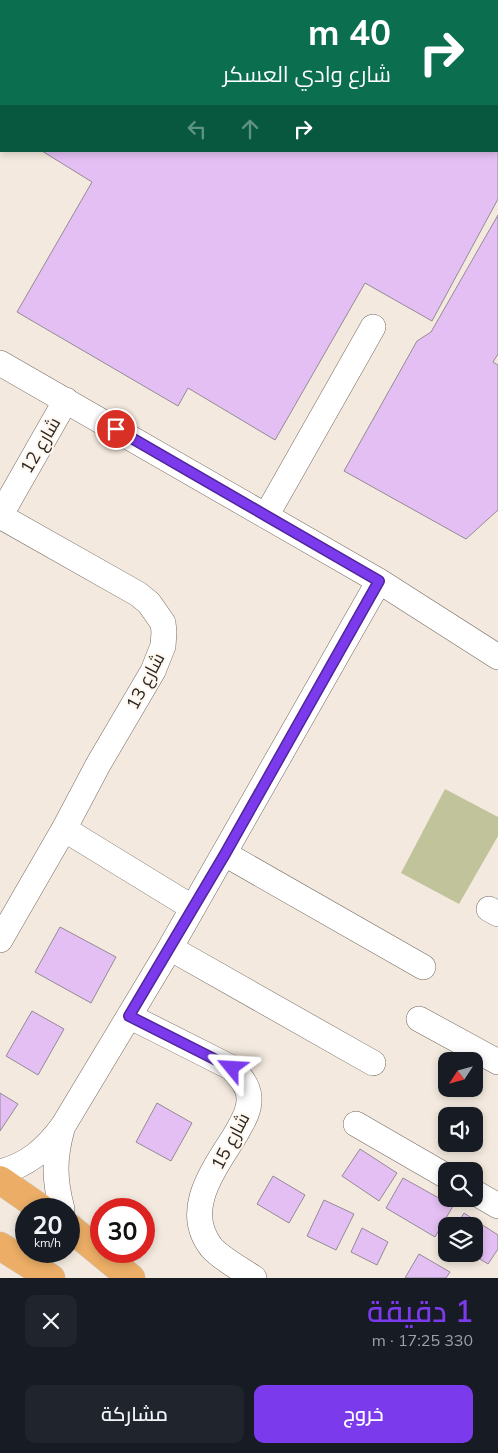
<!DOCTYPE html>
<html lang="ar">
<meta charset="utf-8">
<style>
body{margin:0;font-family:Mulish,Cairo,sans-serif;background:#20242c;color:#f1f3f6;direction:rtl;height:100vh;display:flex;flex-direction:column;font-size:19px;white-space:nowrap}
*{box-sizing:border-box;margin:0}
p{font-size:16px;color:#9ea1a6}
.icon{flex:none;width:28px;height:28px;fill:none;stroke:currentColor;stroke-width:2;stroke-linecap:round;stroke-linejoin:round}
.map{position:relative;height:1278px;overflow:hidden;direction:ltr}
.side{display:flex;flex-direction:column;background:#171b24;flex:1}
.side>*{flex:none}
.top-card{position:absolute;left:0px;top:0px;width:499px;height:152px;box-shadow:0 2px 8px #0003;direction:rtl;background:#0b6e4f;color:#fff;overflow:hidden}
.needle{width:32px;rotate:234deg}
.fabs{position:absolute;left:438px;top:1052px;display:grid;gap:10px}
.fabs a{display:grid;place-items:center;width:45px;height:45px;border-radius:10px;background:#171b24;box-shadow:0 2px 8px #0003;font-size:25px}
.speed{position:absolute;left:15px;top:1198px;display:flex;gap:10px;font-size:25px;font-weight:700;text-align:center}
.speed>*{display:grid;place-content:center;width:65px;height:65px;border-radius:50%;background:#171b24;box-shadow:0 2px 8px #0003;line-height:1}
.speed small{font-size:12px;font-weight:400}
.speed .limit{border:8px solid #d22;background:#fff;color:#111}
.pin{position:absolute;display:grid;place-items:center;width:42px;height:42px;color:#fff;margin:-21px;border:2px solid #fff;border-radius:50%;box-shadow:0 1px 5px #0007}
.me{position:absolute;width:55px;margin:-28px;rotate:297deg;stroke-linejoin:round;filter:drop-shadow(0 0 4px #0008)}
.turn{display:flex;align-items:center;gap:18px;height:105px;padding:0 25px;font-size:22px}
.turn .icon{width:65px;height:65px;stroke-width:2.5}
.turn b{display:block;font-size:35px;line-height:42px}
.lanes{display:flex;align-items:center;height:48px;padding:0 25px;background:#0003;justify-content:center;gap:25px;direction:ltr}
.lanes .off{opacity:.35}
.round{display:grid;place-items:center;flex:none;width:52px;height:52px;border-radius:10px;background:#20242c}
.head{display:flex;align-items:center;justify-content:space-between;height:85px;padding:0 25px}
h1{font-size:30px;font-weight:600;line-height:38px;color:#7c3aed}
.action{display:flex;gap:10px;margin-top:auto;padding:10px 25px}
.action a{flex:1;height:58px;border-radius:10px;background:#7c3aed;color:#fff;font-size:20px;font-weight:600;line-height:58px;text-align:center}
.action a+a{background:#20242c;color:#f1f3f6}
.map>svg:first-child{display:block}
</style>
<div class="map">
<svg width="498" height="1278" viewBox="0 0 498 1278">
<rect width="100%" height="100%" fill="#f3e9de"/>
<path fill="#c1c39b" d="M445 789 498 817V836L459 904 401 873Z"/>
<path fill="#e4bff3" stroke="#938b96" d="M104 0H498V199L432 321 365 283 275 440 188 388 178 406 17 312 92 182 42 151H498V1H103Z
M498 215V354L493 362 498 365V510L466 539 344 471 417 341 431 332Z
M60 927 116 957 91 1003 35 972Z
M32 1011 64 1029 38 1075 6 1056Z
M0 1093 18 1104 0 1131Z
M157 1103 192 1123 171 1161 136 1142Z
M360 1149 397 1173 379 1201 342 1176Z
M273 1176 305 1195 289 1223 257 1204Z
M403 1178 453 1206 435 1237 386 1208Z
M324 1200 354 1214 336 1250 307 1236Z
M464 1213 498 1235V1249L488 1264 472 1254H474V1226H456Z
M362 1228 388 1242 377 1265 351 1252Z
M419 1254 450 1272 446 1278H405Z"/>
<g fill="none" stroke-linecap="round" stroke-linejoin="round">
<defs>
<path id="minor" d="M0 363 379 581 498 657
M266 516 373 327
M64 829 193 908
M225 854 423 967
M489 909 498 914
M0 940 64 829 99 763 153 671 163 646 164 632 163 623 149 603 138 594 0 516 66 400
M170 948 373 1063
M129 1016 232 1068C240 1076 248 1085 249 1097 250 1110 243 1121 237 1132 217 1166 181 1208 211 1247 220 1258 242 1270 254 1278
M419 1019 498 1062
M356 1124 446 1176
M0 1172C28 1165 46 1149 63 1126L170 948 379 581
M474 1192 498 1206
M62 1209C54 1179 54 1158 62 1129"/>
<path id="major" d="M0 1180 42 1209
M69 1227 131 1278
M0 1246 51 1278"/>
</defs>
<use href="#minor" stroke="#736a61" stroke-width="26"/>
<use href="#major" stroke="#cccbca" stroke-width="29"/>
<use href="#minor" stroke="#fff" stroke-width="25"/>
<use href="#major" stroke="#ecae66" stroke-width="28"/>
</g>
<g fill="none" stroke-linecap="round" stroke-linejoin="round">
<defs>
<path id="route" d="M116 429 379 581 225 854 129 1016 232 1068"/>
</defs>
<use href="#route" stroke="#51269a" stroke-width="12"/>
<use href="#route" stroke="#7c3aed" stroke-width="9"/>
</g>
<g text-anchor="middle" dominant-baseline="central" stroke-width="4" stroke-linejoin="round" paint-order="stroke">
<g font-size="18" fill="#2a2723" stroke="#fff6ee">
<text transform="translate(40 445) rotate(-60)">شارع 12</text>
<text transform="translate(145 681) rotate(-62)">شارع 13</text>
<text transform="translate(230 1141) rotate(-62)">شارع 15</text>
</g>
</g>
</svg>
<div class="fabs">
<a><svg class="needle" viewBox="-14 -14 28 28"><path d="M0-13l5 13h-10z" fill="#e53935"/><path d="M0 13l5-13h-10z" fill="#9ea1a6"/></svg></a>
<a><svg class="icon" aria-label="sound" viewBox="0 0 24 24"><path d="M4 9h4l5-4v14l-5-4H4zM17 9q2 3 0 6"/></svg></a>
<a><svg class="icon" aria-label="search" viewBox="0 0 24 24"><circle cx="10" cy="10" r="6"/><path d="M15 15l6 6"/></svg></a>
<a><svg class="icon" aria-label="layers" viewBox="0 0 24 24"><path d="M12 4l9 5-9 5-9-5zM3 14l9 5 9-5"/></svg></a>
</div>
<div class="speed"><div>20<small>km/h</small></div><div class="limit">30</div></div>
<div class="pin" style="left:116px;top:429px;background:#d93025"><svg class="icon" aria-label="arrive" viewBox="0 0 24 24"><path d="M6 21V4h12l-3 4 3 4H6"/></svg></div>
<svg class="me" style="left:232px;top:1068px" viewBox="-20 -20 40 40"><path d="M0-17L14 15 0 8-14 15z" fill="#7c3aed" stroke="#fff" stroke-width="4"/></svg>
<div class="top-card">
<div class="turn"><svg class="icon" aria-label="right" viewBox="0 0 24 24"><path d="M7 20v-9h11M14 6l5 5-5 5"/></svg><div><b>40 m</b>شارع وادي العسكر</div></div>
<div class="lanes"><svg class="icon off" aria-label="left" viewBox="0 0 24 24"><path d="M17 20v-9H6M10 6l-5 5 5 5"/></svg><svg class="icon off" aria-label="ahead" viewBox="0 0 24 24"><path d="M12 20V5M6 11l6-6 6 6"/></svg><svg class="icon" aria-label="right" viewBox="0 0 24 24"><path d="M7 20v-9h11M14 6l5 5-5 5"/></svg></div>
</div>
</div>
<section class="side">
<div class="head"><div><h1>1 دقيقة</h1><p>330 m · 17:25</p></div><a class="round"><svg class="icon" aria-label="close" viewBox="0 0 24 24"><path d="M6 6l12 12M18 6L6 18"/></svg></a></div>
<div class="action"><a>خروج</a><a>مشاركة</a></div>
</section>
